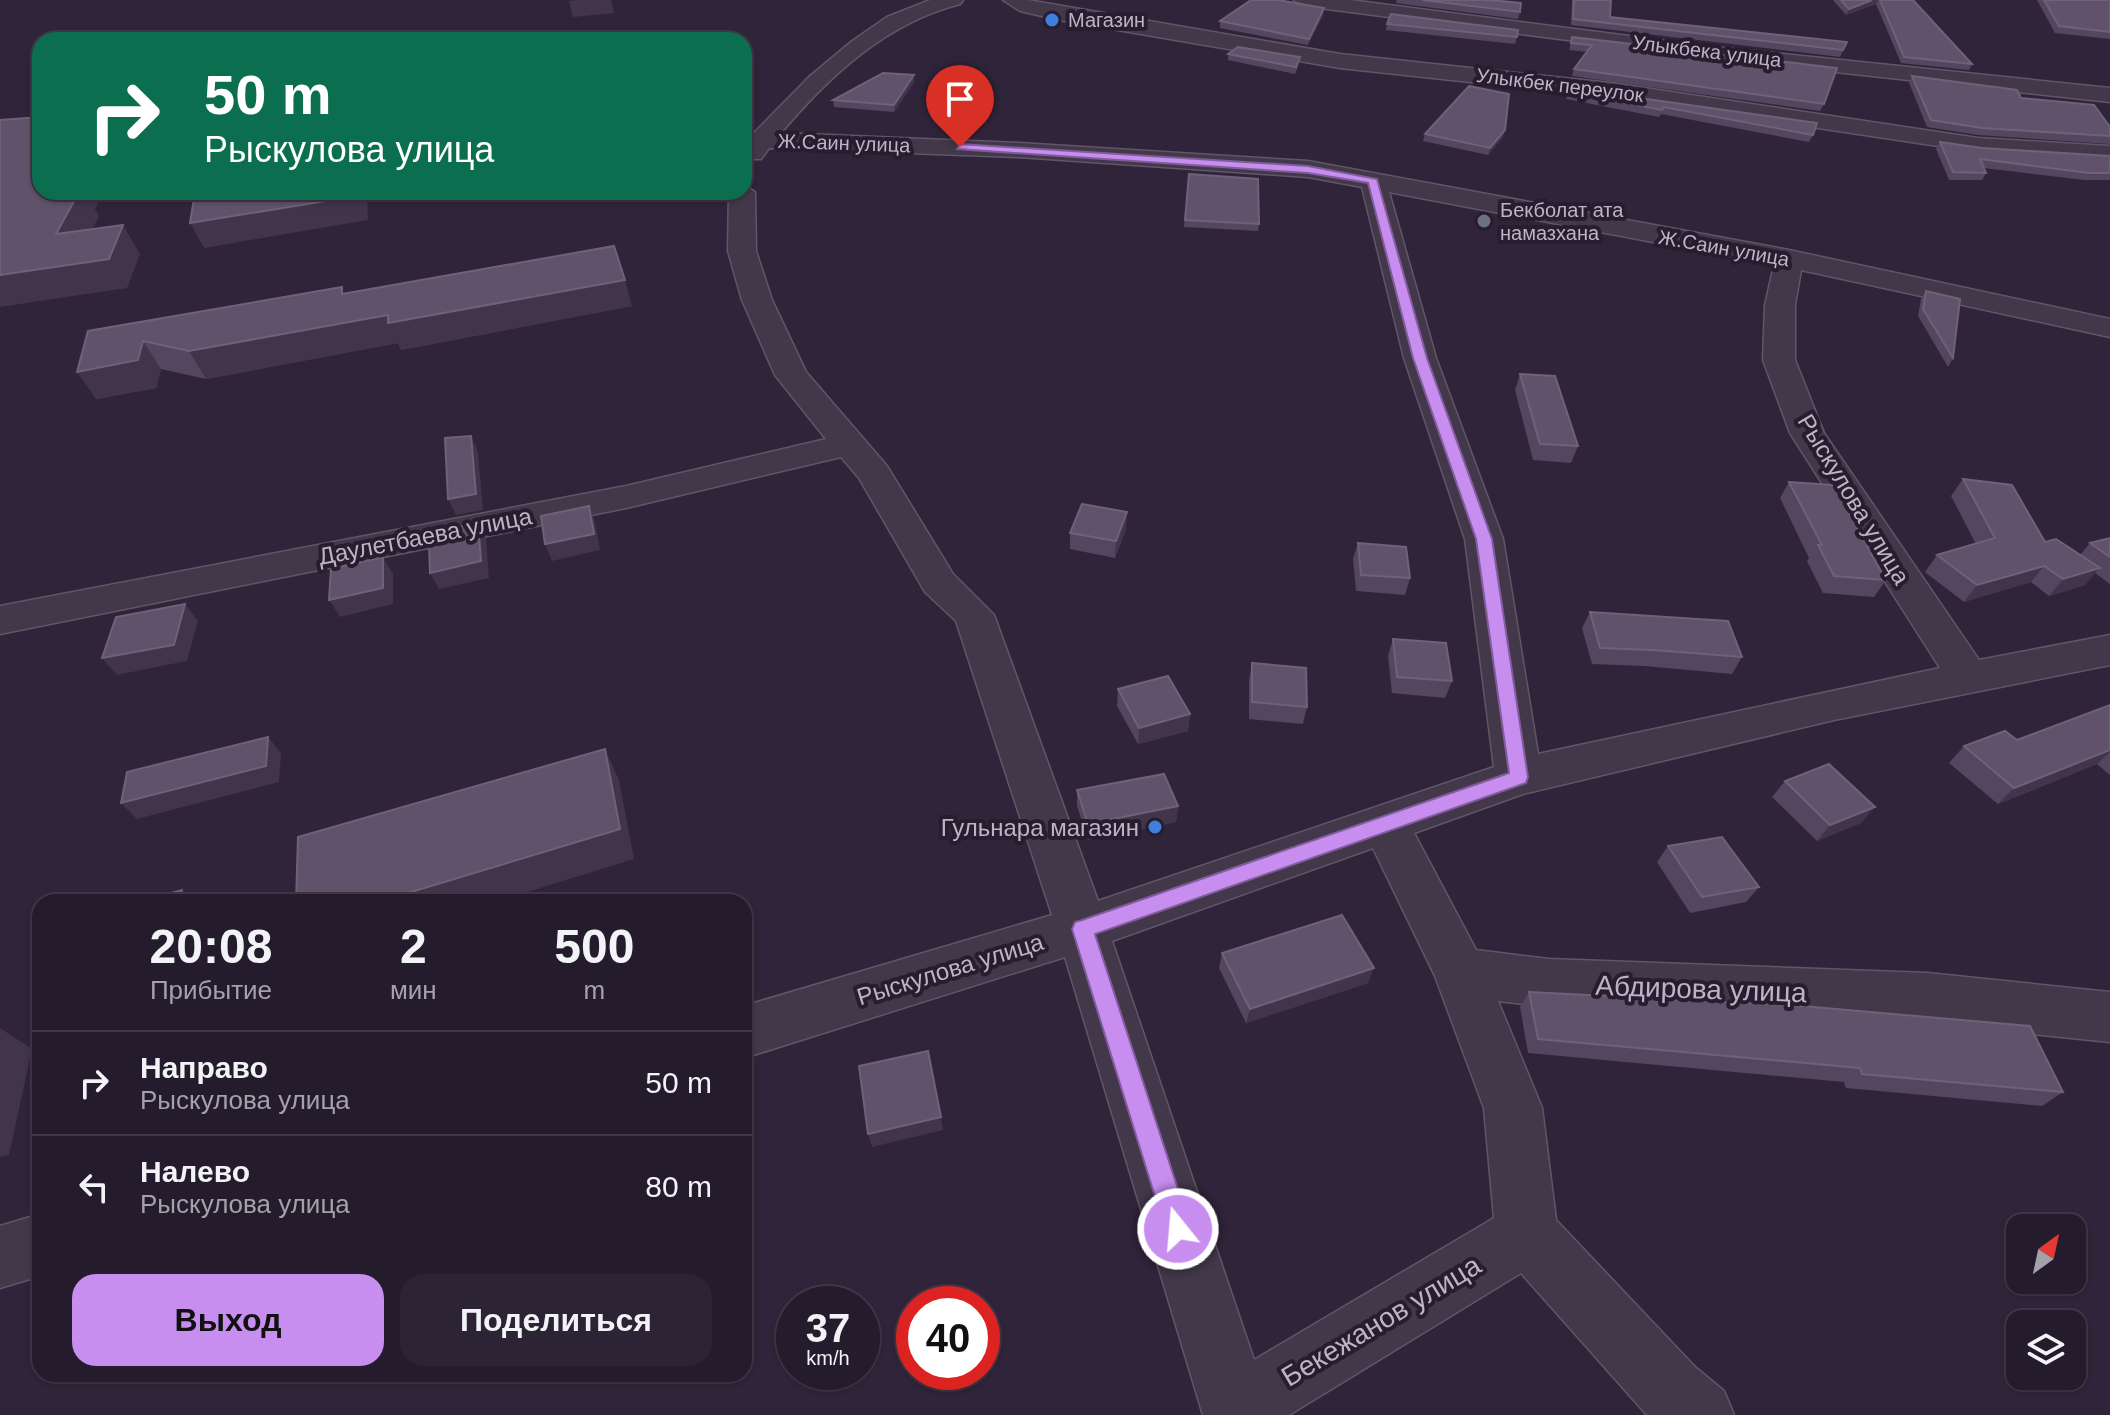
<!DOCTYPE html>
<html lang="ru">
<meta charset="utf-8">
<style>
body{margin:0;font-family:Helvetica,sans-serif;background:#2c2434;color:#f1f3f6;height:100vh;display:flex;flex-direction:column;font-size:30px;white-space:nowrap}
*{box-sizing:border-box;margin:0}
p{font-size:26px;color:#a3a1a9}
.icon{flex:none;width:44px;height:44px;fill:none;stroke:currentColor;stroke-width:2;stroke-linecap:round;stroke-linejoin:round}
.map{position:relative;flex:1;overflow:hidden}
.sheet{position:absolute;left:32px;top:894px;width:720px;height:488px;display:flex;flex-direction:column;background:#241b2c;border-radius:24px;box-shadow:0 2px 6px #0004,0 0 0 2px #413948}
.sheet>*{flex:none}
.hud{position:absolute;left:32px;top:32px;width:720px;height:168px;border-radius:24px;box-shadow:0 2px 6px #0004,0 0 0 2px #413948;background:#0b6e4f;color:#fff;overflow:hidden}
.needle{width:52px;rotate:33deg}
.fabs{position:absolute;left:2006px;top:1214px;display:grid;gap:16px}
.fabs a{display:grid;place-items:center;width:80px;height:80px;border-radius:16px;background:#241b2c;box-shadow:0 2px 6px #0004,0 0 0 2px #413948;font-size:40px}
.speed{position:absolute;left:776px;top:1286px;display:flex;gap:16px;font-size:40px;font-weight:700;text-align:center}
.speed>*{display:grid;place-content:center;width:104px;height:104px;border-radius:50%;background:#241b2c;box-shadow:0 2px 6px #0004,0 0 0 2px #413948;line-height:1}
.speed small{font-size:20px;font-weight:400}
.speed .limit{border:12px solid #d22;background:#fff;color:#111}
.pin{position:absolute;display:grid;place-items:center;width:68px;height:68px;color:#fff;margin:-82px -34px;border-radius:50% 50% 50% 0;rotate:-45deg;box-shadow:0 0 8px #0007}
.pin .icon{rotate:45deg}
.me{position:absolute;width:88px;margin:-44px;rotate:343deg;stroke-linejoin:round;filter:drop-shadow(0 0 6px #0008)}
.turn{display:flex;align-items:center;gap:28px;height:168px;padding:0 40px;font-size:36px}
.turn .icon{width:104px;height:104px;stroke-width:2.5}
.turn b{display:block;font-size:56px;line-height:68px}
.eta{display:flex;justify-content:space-evenly;align-items:center;height:136px;text-align:center}
.eta b{font-size:48px;font-weight:700;line-height:56px}
.button{display:flex;gap:16px;margin-top:auto;padding:16px 40px}
.button a{flex:1;height:92px;border-radius:24px;background:#c78ef0;color:#111;font-size:32px;font-weight:700;line-height:92px;text-align:center}
.button a+a{background:#2c2434;color:#f1f3f6}
ul{padding:0;list-style:none}
li{display:flex;align-items:center;gap:24px;height:104px;padding:0 40px;border-top:2px solid #413948}
li div{flex:1}
li b{display:block;font-size:30px}
li em{font-style:normal}
.map>svg:first-child{display:block}
</style>
<div class="map">
<svg width="2110" height="1415" viewBox="0 0 2110 1415">
<rect width="100%" height="100%" fill="#30243a"/>
<g fill="none" stroke-linecap="round" stroke-linejoin="round">
<defs>
<path id="minor" d="M930 0H963L960 4C886 23 829 76 781 133L1019 143 1308 161 1789 250 2110 319V337L1801 270 1795 305V360L1824 433 1979 660 2110 635V665L1834 720 1523 794 1414 833 1476 950 1549 959 1927 973 2110 992V1042L1927 1023 1549 1007 1498 1001 1542 1108 1556 1220 1695 1367 1724 1391 1734 1415H1647L1521 1273 1289 1415H1203L1065 957 744 1058V1006L1052 915 956 621 925 592 859 478 841 457 626 508 0 634V606L626 486 826 439 775 375 742 300 728 251 729 192H744V185L755 192 756 251 772 300 806 372 887 466 953 574 994 615 1098 901 1494 767 1465 539 1404 358 1362 187 1308 177 1019 157 769 148 761 159H744V148L752 135 809 77 851 42 887 17ZM1389 192 1774 265 1765 305 1763 360 1790 433 1940 668 1538 754 1503 539 1436 358ZM1373 848 1435 976 1484 1108 1494 1218 1254 1360 1112 941Z
M1003 0H1028L1340 54 1611 83 1978 138 2110 146V160L1978 152 1611 97 1340 68 1059 20 1020 11Z
M1294 0H1350L1715 47 2110 88V102L1715 59 1304 6Z
M40 1214V1276L0 1288V1226Z"/>
</defs>
<use href="#minor" stroke="#605668" stroke-width="3"/>
<use href="#minor" fill="#42384a" fill-rule="evenodd"/>
</g>
<path fill="#54465f" d="M1397 0H1490L1520 12 1518 19 1396 3Z
M1572 0H1611L1610 17 1847 42 1840 57 1571 25Z
M1833 0H1913L1972 64 1969 70 1901 63 1876 4 1846 15Z
M2037 0H2110V39L2055 33Z
M1324 8 1323 15 1308 45 1220 28V21Z
M1387 24 1517 37 1515 44 1386 30Z
M1572 37 1824 104 1820 111 1572 76 1574 69 1588 52 1569 50Z
M1228 54 1299 64 1295 74 1228 60Z
M914 75V82L894 112 834 107 833 100Z
M1912 76 2021 98 2110 127V144L1978 135 1927 127 1909 83Z
M1568 88 1813 135 1809 142 1661 114 1659 117 1566 99Z
M1425 134 1503 137 1488 155 1423 141Z
M1940 142 1982 148 2110 156V180H2084L1984 168 1986 173 1982 180H1949L1936 149Z
M1189 174 1259 224 1258 231 1184 227Z
M1926 291 1953 358 1948 367 1918 316 1921 299Z
M345 294 632 306 401 350 398 343 206 379 161 369 156 388 96 399 88 331Z
M1520 374 1578 446 1571 463 1533 460 1515 390Z
M1963 479 2045 542 2080 555 2090 543 2110 538V584L2095 573 2085 585 2049 596 2031 582 1964 602 1925 572 1937 555 1976 544 1951 496Z
M1789 482 1886 580 1874 597 1823 593 1807 561 1809 558 1780 498Z
M1126 529 1115 558 1070 549V533Z
M1358 543 1410 578 1405 595 1356 591 1353 559Z
M1590 612 1742 657 1732 674 1644 666 1592 664 1582 628Z
M1393 639 1452 681 1445 698 1392 693 1388 656Z
M1252 663 1307 707 1303 724 1249 719V680Z
M1118 689 1190 714 1188 731 1138 744 1117 706Z
M2110 705V775L2097 764 1998 804 1949 763 1964 746 2017 740Z
M1785 781 1861 823 1817 841 1772 797Z
M1077 790 1178 806 1176 822 1088 840 1077 806Z
M1668 846 1759 887 1746 902 1690 913 1657 862Z
M1222 953 1368 983 1246 1023 1219 968Z
M1529 992 2063 1092 2042 1106 1846 1088 1844 1082 1528 1053 1520 1007Z
M80 1374H160L96 1380Z"/>
<path fill="#41344b" d="M576 0H611L614 13 573 17 569 1Z
M1872 0H1878L1876 4 1846 15 1849 9Z
M1324 8 1323 15 1308 45 1309 39Z
M914 75V82L894 112V105Z
M1505 130 1503 137 1488 155 1490 148Z
M76 192H104L95 209 99 216 75 263 56 234Z
M357 192H367L368 220 204 248 190 223Z
M123 225 140 254 127 288 0 307V275Z
M625 280 632 306 401 350 398 343 206 379 189 351 388 315Z
M143 341 161 369 156 388 96 399 77 372Z
M471 436 478 452 483 510 456 515 448 499Z
M589 506 595 522 600 550 552 561 545 544Z
M1127 512 1126 529 1115 558 1116 541Z
M478 523 486 539 489 578 439 589 430 573Z
M383 557 393 574V604L340 617 329 600Z
M2044 566 2031 582 1964 602 1977 585Z
M2100 568 2085 585 2049 596 2063 579Z
M185 604 198 621 187 661 117 675 102 658Z
M1190 714 1188 731 1138 744 1139 728Z
M268 737 281 753 279 782 137 819 121 803Z
M605 749 619 780 634 859 495 902H378Z
M2110 750V752L2097 764 1998 804 2014 788Z
M1178 806 1176 822 1088 840V824Z
M1875 807 1861 823 1817 841 1830 825Z
M182 890 194 902H180Z
M1374 968 1368 983 1246 1023 1250 1009Z
M0 1028 32 1049 9 1155 0 1157Z
M941 1117 943 1130 872 1147 868 1134Z"/>
<path fill="#5f526a" stroke="#6e6178" stroke-width="2" d="M1251 0H1278L1324 8 1309 39 1220 21Z
M1423 0H1490L1521 3 1520 12Z
M1574 0H1611L1610 17 1847 42 1843 50 1573 19Z
M1841 0H1872L1849 9Z
M1880 0H1913L1972 64 1904 57Z
M2044 0H2110V32L2059 26Z
M1391 14 1518 30 1517 37 1387 24Z
M1572 37 1837 68 1824 104 1574 69 1592 45 1571 43Z
M1238 47 1300 57 1296 67 1228 54Z
M883 73 914 75 894 105 833 100Z
M1912 76 2017 90 2021 98 2094 105 2110 127V136L1982 128 1931 120Z
M1469 86 1509 94 1505 130 1490 148 1425 134Z
M1568 88 1817 123 1813 135 1664 107 1662 110 1568 92Z
M40 117V160L37 163H40V192H79L56 234 123 225 109 259 0 275V120Z
M1940 142 1982 148 2110 156V173H2089L1980 159 1986 173 1953 172Z
M1189 174 1258 179 1259 224 1185 220Z
M195 192H357V196L190 223Z
M614 246 625 280 388 323V315L189 351 143 341 138 360 77 372 88 331 342 287V294Z
M1926 291 1960 299 1953 358 1923 309Z
M1520 374 1555 376 1578 446 1540 444Z
M471 436 476 494 448 499 445 438Z
M1963 479 2012 485 2045 542 2056 539 2100 568 2063 579 2044 566 1977 585 1937 555 1995 538Z
M1789 482 1833 485 1886 580 1834 576 1818 545H1822Z
M1082 504 1127 512 1116 541 1070 533Z
M589 506 594 534 545 544 541 516Z
M478 523 481 561 430 573 429 543 451 538 450 528Z
M2110 538V557L2090 543Z
M1358 543 1406 547 1410 578 1361 575Z
M383 557V588L329 600 331 569Z
M185 604 174 645 102 658 116 617Z
M1590 612 1728 621 1742 657 1653 650 1600 648Z
M1393 639 1446 643 1452 681 1397 677Z
M1252 663 1306 668 1307 707 1252 702Z
M1168 676 1190 714 1139 728 1118 689Z
M2110 705V750L2014 788 1964 746 2005 731 2017 740Z
M268 737 266 766 121 803 127 772Z
M605 749 620 829 378 902H296L298 837Z
M1829 764 1875 807 1830 825 1785 781Z
M1164 774 1178 806 1088 824 1077 790Z
M1722 837 1759 887 1702 897 1668 846Z
M182 890 180 902H136Z
M1342 915 1374 968 1250 1009 1222 953Z
M1529 992 1802 1006 2030 1026 2063 1092 1862 1074 1860 1068 1538 1039Z
M928 1051 941 1117 868 1134 859 1066Z"/>
<path fill="#c78ef0" stroke="#815c9c" stroke-width="2" d="M960 144 1308 166 1377 179 1427 358 1492 539 1528 777 1526 783 1095 934 1191 1229 1187 1238 1178 1242 1169 1238 1165 1229 1072 929 1075 922 1082 920 1509 773 1476 539 1413 358 1368 183 1308 173 957 149Z"/>
<g fill="#3f7fe0" stroke="#271d2f" stroke-width="3">
<circle cx="1052" cy="20" r="8"/>
<circle cx="1155" cy="827" r="8"/>
</g>
<circle fill="#6b7280" stroke="#271d2f" stroke-width="3" cx="1484" cy="221" r="8"/>
<g text-anchor="middle" dominant-baseline="central" stroke-width="8" stroke-linejoin="round" paint-order="stroke">
<g font-size="20" fill="#beb3c6" stroke="#271d2f" text-anchor="start">
<text x="1068" y="20">Магазин</text>
<text x="1500" y="210">Бекболат ата<tspan x="1500" dy="23">намазхана</tspan></text>
</g>
<g font-size="20" fill="#beb3c6" stroke="#271d2f">
<text transform="translate(1707 51) rotate(7)">Улыкбека улица</text>
<text transform="translate(1560 85) rotate(7)">Улыкбек переулок</text>
<text transform="translate(844 143) rotate(2)">Ж.Саин улица</text>
<text transform="translate(1724 248) rotate(10)">Ж.Саин улица</text>
</g>
<g font-size="24" fill="#beb3c6" stroke="#271d2f">
<text transform="translate(1854 499) rotate(59)">Рыскулова улица</text>
<text transform="translate(425 536) rotate(-11)">Даулетбаева улица</text>
<text transform="translate(950 969) rotate(-17)">Рыскулова улица</text>
</g>
<g font-size="24" fill="#beb3c6" stroke="#271d2f" text-anchor="end">
<text x="1139" y="827">Гульнара магазин</text>
</g>
<g font-size="28" fill="#beb3c6" stroke="#271d2f">
<text transform="translate(1701 989) rotate(2)">Абдирова улица</text>
<text transform="translate(1381 1321) rotate(-31)">Бекежанов улица</text>
</g>
</g>
</svg>
<div class="fabs">
<a><svg class="needle" viewBox="-14 -14 28 28"><path d="M0-13l5 13h-10z" fill="#e53935"/><path d="M0 13l5-13h-10z" fill="#a3a1a9"/></svg></a>
<a><svg class="icon" aria-label="layers" viewBox="0 0 24 24"><path d="M12 4l9 5-9 5-9-5zM3 14l9 5 9-5"/></svg></a>
</div>
<div class="speed"><div>37<small>km/h</small></div><div class="limit">40</div></div>
<div class="pin" style="left:960px;top:147px;background:#d93025"><svg class="icon" aria-label="arrive" viewBox="0 0 24 24"><path d="M6 21V4h12l-3 4 3 4H6"/></svg></div>
<svg class="me" style="left:1178px;top:1229px" viewBox="-20 -20 40 40"><circle r="17" fill="#c78ef0" stroke="#fff" stroke-width="3"/><path d="M0-11L8 9 0 5-8 9z" fill="#fff"/></svg>
<div class="hud">
<div class="turn"><svg class="icon" aria-label="right" viewBox="0 0 24 24"><path d="M7 20v-9h11M14 6l5 5-5 5"/></svg><div><b>50 m</b>Рыскулова улица</div></div>
</div>
<section class="sheet">
<div class="eta">
<div><b>20:08</b><p>Прибытие</p></div>
<div><b>2</b><p>мин</p></div>
<div><b>500</b><p>m</p></div>
</div>
<ul>
<li><svg class="icon" aria-label="right" viewBox="0 0 24 24"><path d="M7 20v-9h11M14 6l5 5-5 5"/></svg><div><b>Направо</b><p>Рыскулова улица</p></div><em>50 m</em></li>
<li><svg class="icon" aria-label="left" viewBox="0 0 24 24"><path d="M17 20v-9H6M10 6l-5 5 5 5"/></svg><div><b>Налево</b><p>Рыскулова улица</p></div><em>80 m</em></li>
</ul>
<div class="button"><a>Выход</a><a>Поделиться</a></div>
</section>
</div>
